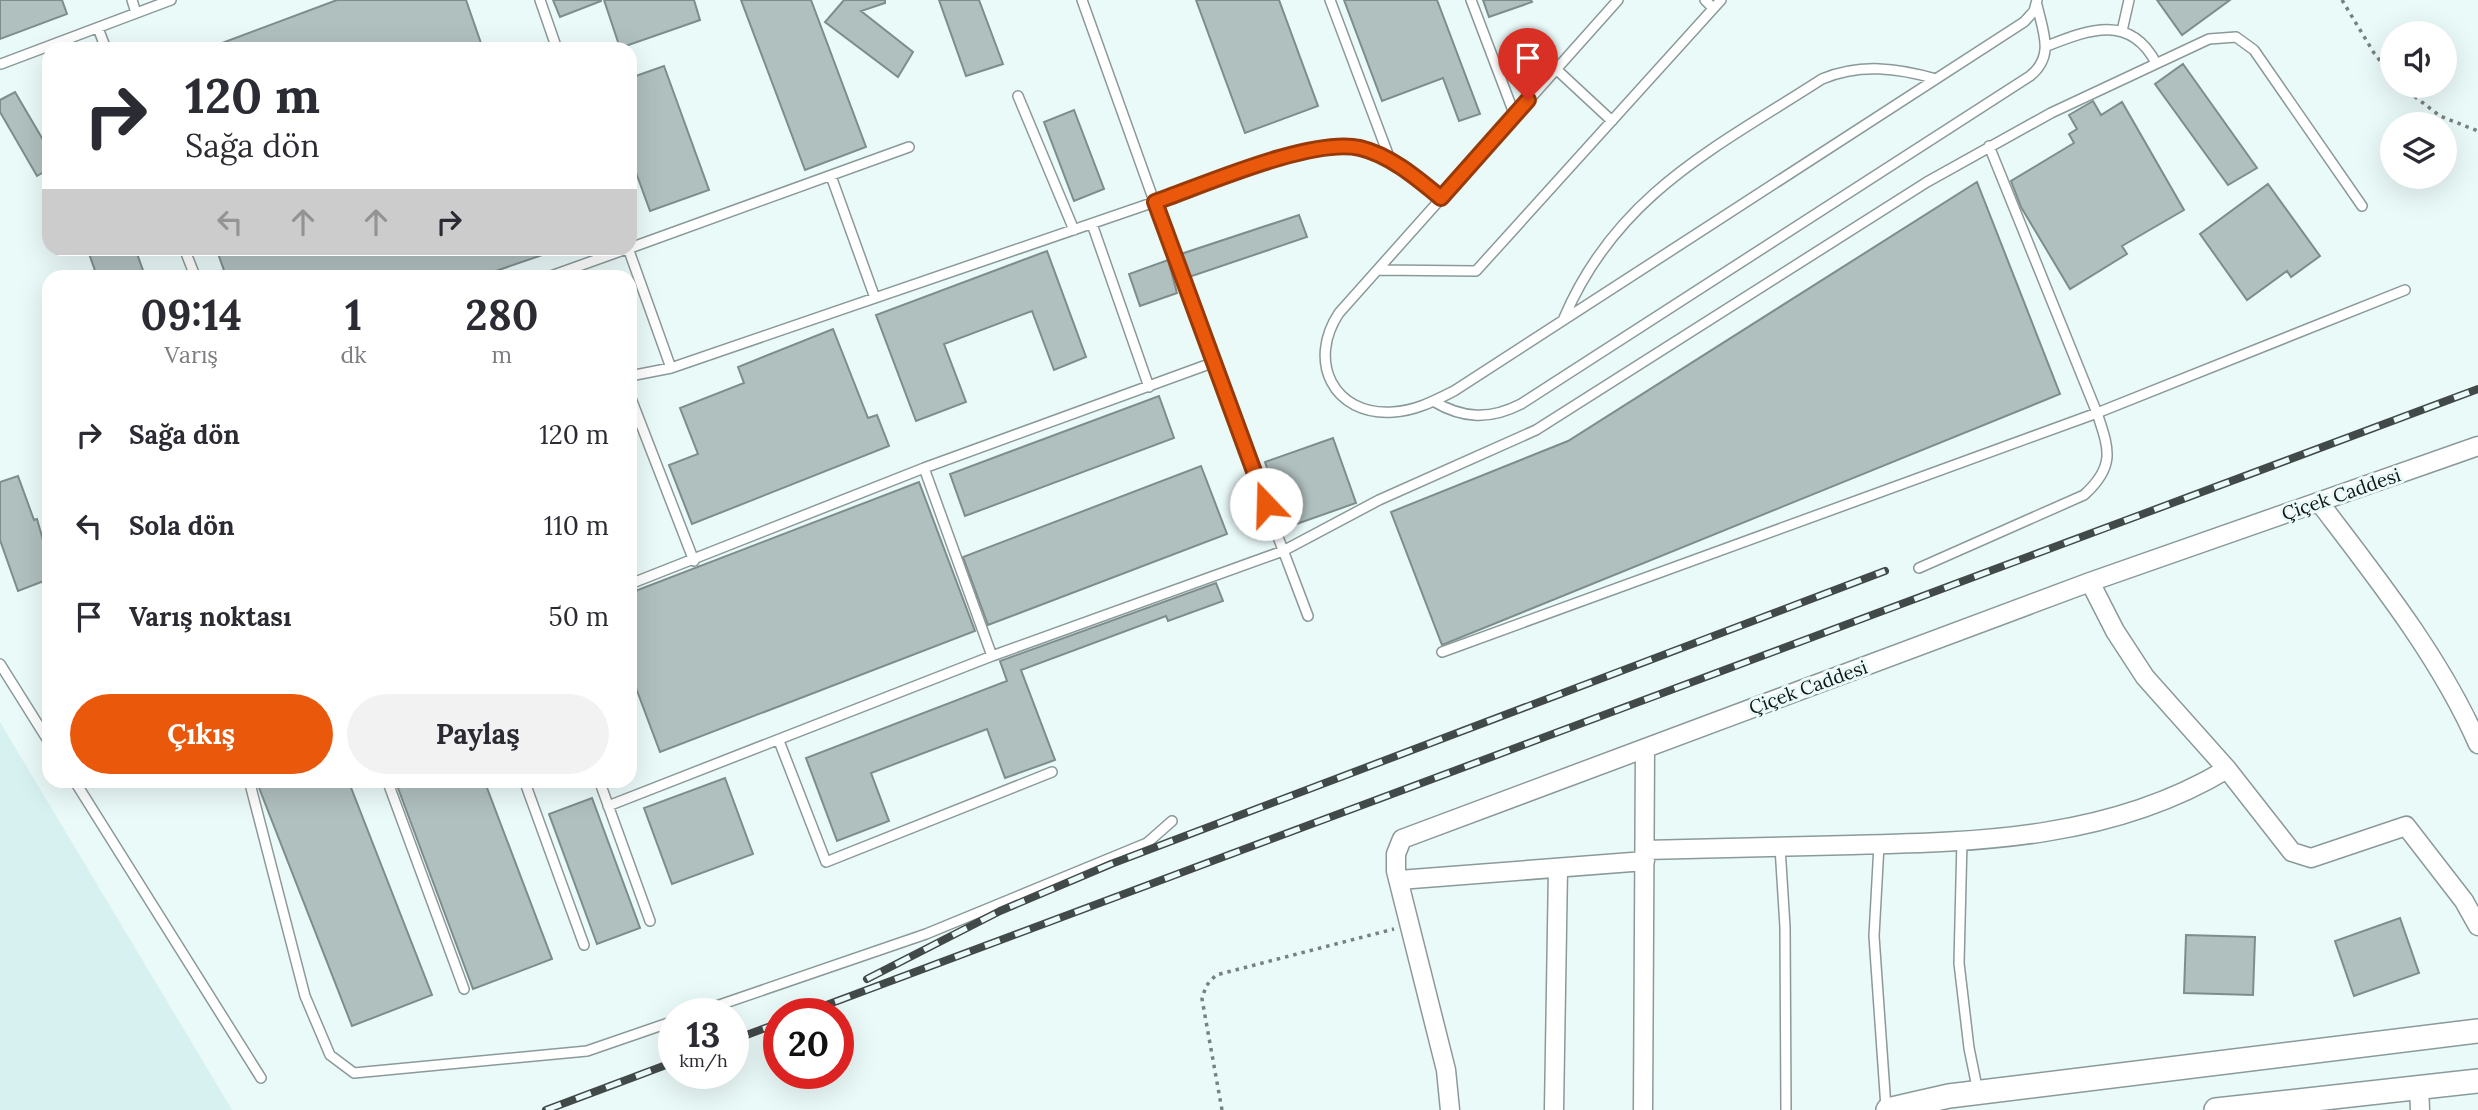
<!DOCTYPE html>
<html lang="tr">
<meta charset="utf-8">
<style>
body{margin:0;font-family:Lora,serif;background:#f2f2f3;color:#2b2b33;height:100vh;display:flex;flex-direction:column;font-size:26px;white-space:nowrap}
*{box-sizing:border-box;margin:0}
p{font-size:23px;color:#7c7c81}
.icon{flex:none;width:38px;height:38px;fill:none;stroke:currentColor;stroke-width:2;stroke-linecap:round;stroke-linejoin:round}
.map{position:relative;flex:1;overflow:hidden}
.panel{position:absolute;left:42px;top:270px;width:595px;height:518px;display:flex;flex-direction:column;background:#fff;border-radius:21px;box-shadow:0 7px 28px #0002}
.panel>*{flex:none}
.hud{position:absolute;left:42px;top:42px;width:595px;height:214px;border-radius:21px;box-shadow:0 7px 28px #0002;background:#fff;color:#2b2b33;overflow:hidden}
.tools{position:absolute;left:2380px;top:21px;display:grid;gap:14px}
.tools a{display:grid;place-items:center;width:77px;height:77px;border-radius:50%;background:#fff;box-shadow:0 7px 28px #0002;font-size:35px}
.speed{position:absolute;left:658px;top:998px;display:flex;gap:14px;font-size:35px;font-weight:700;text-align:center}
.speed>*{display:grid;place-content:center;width:91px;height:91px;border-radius:50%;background:#fff;box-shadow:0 7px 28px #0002;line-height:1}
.speed small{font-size:18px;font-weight:400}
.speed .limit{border:10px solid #d22;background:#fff;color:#111}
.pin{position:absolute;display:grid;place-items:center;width:60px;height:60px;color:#fff;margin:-72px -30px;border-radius:50% 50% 50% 0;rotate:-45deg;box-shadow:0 0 7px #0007}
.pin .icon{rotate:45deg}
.me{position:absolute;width:77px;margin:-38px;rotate:339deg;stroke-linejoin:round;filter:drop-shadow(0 0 5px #0008)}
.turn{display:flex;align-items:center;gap:24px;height:147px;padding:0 28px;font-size:32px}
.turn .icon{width:91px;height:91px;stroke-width:2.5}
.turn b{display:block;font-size:49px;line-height:60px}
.lanes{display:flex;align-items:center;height:66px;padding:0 28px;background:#0003;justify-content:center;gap:35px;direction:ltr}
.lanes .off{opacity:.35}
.eta{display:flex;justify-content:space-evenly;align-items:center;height:119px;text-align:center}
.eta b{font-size:42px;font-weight:700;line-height:49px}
.button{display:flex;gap:14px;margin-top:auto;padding:14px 28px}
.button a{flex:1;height:80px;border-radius:42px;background:#ea580c;color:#fff;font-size:28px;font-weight:700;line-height:80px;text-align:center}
.button a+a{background:#f2f2f3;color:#2b2b33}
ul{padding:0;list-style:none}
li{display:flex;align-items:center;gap:21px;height:91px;padding:0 28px}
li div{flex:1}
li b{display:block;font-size:26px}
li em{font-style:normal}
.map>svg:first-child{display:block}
</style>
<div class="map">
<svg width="2478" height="1110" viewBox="0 0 2478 1110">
<rect width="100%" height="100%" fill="#eafaf9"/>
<path fill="#d7f1f0" d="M0 722 232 1110H0Z"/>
<path fill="#b0c0bf" stroke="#7e8d8c" stroke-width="2" d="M0 0H62L67 14 0 39Z
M337 0H466L483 49H206Z
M553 0H601V1L560 17Z
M604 0H694L700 20 620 48Z
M741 0H811L866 147 805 170Z
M844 0H885V3L861 11 913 52 898 77 825 22Z
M939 0H979L1003 64 966 76Z
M1196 0H1279L1318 106 1245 133Z
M1344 0H1437L1480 114 1459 121 1443 78 1382 101Z
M1483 0H1531L1532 2 1489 17Z
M2157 0H2230L2182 35Z
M2183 64 2257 168 2228 185 2155 84Z
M664 66 709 190 650 211 630 156V78Z
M15 92 49 150V169L37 176 0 112V100Z
M2093 101 2101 115 2122 102 2184 210 2122 246 2127 254 2070 289 2021 207 2011 181 2074 143 2069 134 2077 129 2069 115Z
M1074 110 1104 189 1074 201 1044 122Z
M1977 182 2060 394 1442 645 1391 512 1568 441Z
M2268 184 2320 256 2291 277 2287 271 2247 300 2200 234Z
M1299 215 1307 237 1189 277 1181 254Z
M87 248H135L145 276H97Z
M216 248H554V251L481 276H226Z
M1047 251 1086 357 1054 370 1032 311 944 344 966 402 916 421 876 315Z
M1168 260 1177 293 1140 306 1129 274Z
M833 329 868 418 877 415 889 446 692 524 669 465 698 454 680 408 744 383 738 367Z
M1159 396 1174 438 965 516 950 474Z
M1333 438 1356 503 1288 527 1265 462Z
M1201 466 1227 534 988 625 963 557Z
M18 476 34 520 37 519 49 561V579L18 591 0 540V482Z
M919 482 975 631 660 752 630 672V593Z
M1216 583 1223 601 1168 621 1166 616 1021 670 1055 760 1005 778 987 729 871 773 889 821 837 841 806 758 1007 681 1000 661Z
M725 778 753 854 672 884 644 808Z
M256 780H348L432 995 352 1026Z
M395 780H484L552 959 473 989Z
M592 798 640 928 597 944 549 814Z
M2400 918 2419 973 2354 996 2335 941Z
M2186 935 2255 937 2253 995 2184 993Z"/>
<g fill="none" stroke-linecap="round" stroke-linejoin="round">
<defs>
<path id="service" d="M132 0 136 13
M540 0 557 49
M1082 0 1212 363 1308 616
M1330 0 1391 162
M1471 0 1515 116
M1618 0 1339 313C1307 361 1333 416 1393 412 1415 411 1434 401 1454 391L2024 22 2034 11 2037 0
M1705 0 1713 8
M98 28 106 49
M2122 31 2129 0
M2047 46C2088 30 2130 13 2156 63
M1 64 171 0
M1556 69 1612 121
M1018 96 1074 230
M831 176 875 298
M1092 224 1149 387
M184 248 195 276
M628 248 671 368
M630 248 909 147
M1378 270 1476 271 1721 0
M551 276 629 248
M1564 318C1617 194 1715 148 1822 79 1860 63 1898 68 1936 79
M630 376 671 368 1303 151C1364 139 1396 161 1441 198
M630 396 694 561
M1433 401C1463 419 1490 420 1521 404L2030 76C2055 56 2043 32 2037 5
M924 468 992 656
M1919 568 2084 495C2116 466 2109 449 2097 413L1989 146
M630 584 924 468 1212 363
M1442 652 2097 413 2405 290
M0 664 49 742
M779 741 826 862 1052 772
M74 780 261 1078
M249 780 305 996 330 1055 354 1073 587 1051 674 1021
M387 780 464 989
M524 780 584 945
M599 780 650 921
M608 806 992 656 1283 551 1379 500 1536 430 1927 182 2051 113 2209 39 2236 37 2254 50 2362 206
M1962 840 1959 963 1969 1048 1978 1092
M1879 845 1874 936 1886 1108
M1780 847 1785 927 1786 1110
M696 1013 926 934 1147 843 1172 821"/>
<path id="minor" d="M2319 502C2376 577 2440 657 2478 744
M2090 582 2115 631 2145 677 2227 769 2292 852 2311 858 2406 826 2464 901 2478 926
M1645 850C1714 848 1783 847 1852 845 1983 842 2113 838 2227 769
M1399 880 1645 861
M2419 1087 2420 1110
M1450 1110 1446 1070 1396 871V854L1402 839 2090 582 2478 446
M1554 1110 1558 868
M1643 1110 1645 748"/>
<path id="tertiary" d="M1888 1110 1918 1103
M1919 1110 1918 1103 1949 1096 2478 1031
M2216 1110 2478 1081"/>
</defs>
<use href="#service" stroke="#8b9a99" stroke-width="12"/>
<use href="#minor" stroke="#8b9a99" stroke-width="21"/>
<use href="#tertiary" stroke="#8b9a99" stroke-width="26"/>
<path stroke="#768180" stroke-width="3.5" stroke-dasharray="3.5 5" stroke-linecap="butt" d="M2342 0 2374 53 2392 76
M2401 86 2440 116 2478 131
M1222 1110 1202 999 1206 986 1216 975 1394 929"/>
<use href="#service" stroke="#fff" stroke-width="9"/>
<use href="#minor" stroke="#fff" stroke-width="18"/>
<use href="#tertiary" stroke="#fff" stroke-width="23"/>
<defs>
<path id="rail" d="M867 979 1000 911 1111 864 1885 571
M805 1013 2478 389
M733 1040 779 1023
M546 1110 674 1062"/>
</defs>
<use href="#rail" stroke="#424a49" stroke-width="8"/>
<use href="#rail" stroke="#eafaf9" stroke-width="5" stroke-dasharray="16" stroke-linecap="butt"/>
</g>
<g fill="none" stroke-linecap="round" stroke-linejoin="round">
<defs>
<path id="route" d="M1266 504 1155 202C1204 185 1312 137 1360 148 1390 155 1418 179 1441 198L1528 100"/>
</defs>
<use href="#route" stroke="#983908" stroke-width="18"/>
<use href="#route" stroke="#ea580c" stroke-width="12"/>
</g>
<g text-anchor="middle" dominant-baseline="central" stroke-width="6" stroke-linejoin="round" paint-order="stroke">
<g font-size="19" fill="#101615" stroke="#eafaf9">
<text transform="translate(2341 494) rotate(-19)">Çiçek Caddesi</text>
<text transform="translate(1808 687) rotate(-20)">Çiçek Caddesi</text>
</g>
</g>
</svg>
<div class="tools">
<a><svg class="icon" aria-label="sound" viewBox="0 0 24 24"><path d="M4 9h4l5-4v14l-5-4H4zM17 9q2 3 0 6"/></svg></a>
<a><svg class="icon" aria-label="layers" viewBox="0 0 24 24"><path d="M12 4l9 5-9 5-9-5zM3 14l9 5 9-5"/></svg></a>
</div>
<div class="speed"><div>13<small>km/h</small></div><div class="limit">20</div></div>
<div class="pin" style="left:1528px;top:100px;background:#d93025"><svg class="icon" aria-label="arrive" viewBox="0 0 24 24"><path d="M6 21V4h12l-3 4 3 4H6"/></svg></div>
<svg class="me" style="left:1266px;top:504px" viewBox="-20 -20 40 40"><circle r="19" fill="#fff"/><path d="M0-13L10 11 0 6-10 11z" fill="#ea580c"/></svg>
<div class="hud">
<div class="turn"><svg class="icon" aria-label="right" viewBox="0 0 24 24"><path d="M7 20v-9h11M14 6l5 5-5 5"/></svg><div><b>120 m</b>Sağa dön</div></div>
<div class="lanes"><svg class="icon off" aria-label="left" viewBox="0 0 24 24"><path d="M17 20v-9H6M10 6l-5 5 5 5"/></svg><svg class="icon off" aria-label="ahead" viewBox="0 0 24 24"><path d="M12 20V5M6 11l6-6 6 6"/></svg><svg class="icon off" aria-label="ahead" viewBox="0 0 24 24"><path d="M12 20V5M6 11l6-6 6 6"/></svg><svg class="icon" aria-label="right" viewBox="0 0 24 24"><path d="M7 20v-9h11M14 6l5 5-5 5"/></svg></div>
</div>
<section class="panel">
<div class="eta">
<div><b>09:14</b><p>Varış</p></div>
<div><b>1</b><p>dk</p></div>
<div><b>280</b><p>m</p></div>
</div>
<ul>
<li><svg class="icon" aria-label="right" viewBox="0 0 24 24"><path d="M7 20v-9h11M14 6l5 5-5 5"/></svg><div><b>Sağa dön</b></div><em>120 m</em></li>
<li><svg class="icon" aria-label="left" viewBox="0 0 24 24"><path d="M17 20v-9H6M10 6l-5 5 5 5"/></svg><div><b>Sola dön</b></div><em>110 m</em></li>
<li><svg class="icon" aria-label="arrive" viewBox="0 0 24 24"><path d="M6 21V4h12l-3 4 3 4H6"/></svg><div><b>Varış noktası</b></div><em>50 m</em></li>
</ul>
<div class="button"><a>Çıkış</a><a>Paylaş</a></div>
</section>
</div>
